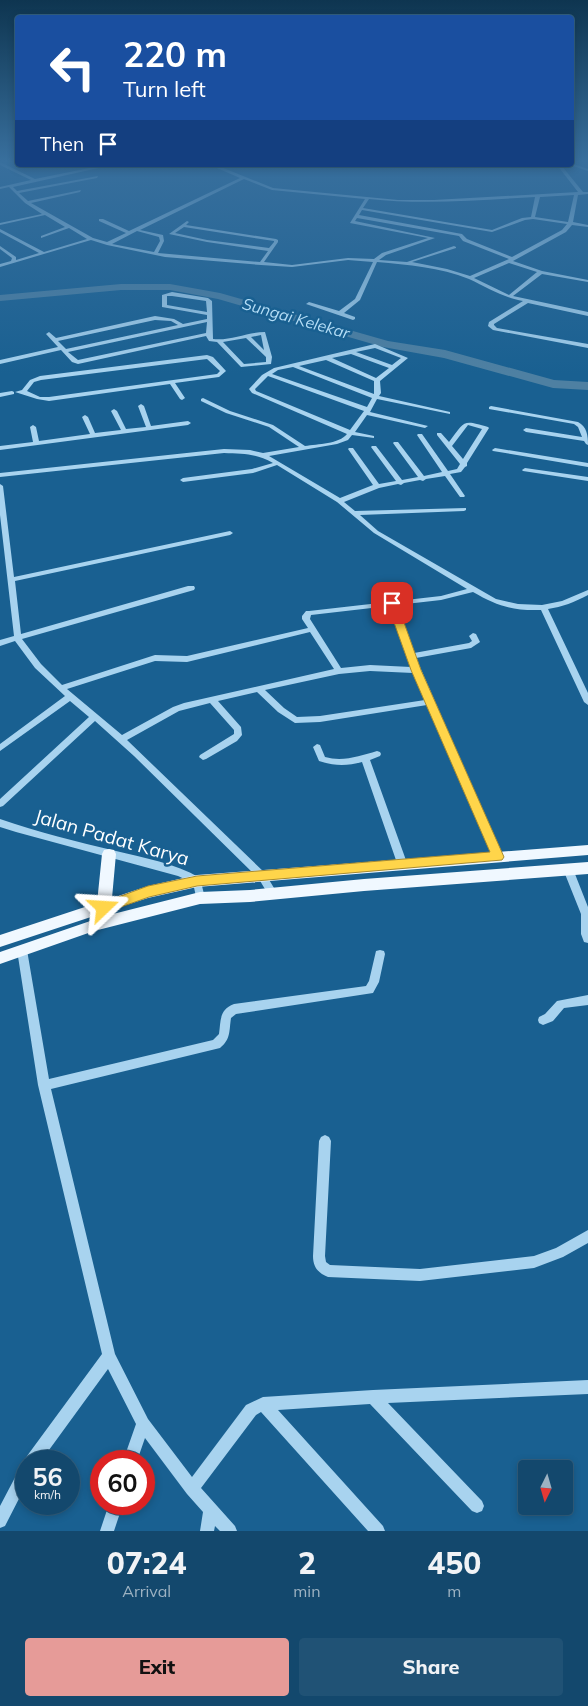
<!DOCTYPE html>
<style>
body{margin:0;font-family:Mulish,sans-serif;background:#205275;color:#f1f3f6;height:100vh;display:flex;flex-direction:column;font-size:19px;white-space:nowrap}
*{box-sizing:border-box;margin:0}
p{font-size:16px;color:#9db2c2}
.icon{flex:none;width:28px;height:28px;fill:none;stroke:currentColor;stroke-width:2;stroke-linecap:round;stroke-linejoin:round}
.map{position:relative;height:1531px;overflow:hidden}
.sheet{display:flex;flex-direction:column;background:#13486d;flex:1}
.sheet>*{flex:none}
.banner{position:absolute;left:15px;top:15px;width:559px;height:152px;border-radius:5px;box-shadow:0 2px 8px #0003,0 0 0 1px #326080;background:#1a4fa0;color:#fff;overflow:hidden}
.needle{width:32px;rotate:185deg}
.fabs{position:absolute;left:518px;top:1460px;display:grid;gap:10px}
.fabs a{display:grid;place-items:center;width:55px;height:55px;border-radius:5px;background:#13486d;box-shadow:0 2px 8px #0003,0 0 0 1px #326080;font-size:25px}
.speed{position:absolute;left:15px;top:1450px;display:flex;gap:10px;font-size:25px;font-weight:700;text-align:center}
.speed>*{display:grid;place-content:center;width:65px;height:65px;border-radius:50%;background:#13486d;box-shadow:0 2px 8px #0003,0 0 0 1px #326080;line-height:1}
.speed small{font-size:12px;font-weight:400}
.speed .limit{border:8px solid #d22;background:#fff;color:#111}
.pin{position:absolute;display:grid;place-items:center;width:42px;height:42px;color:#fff;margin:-21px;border-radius:10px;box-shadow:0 2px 8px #0006}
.me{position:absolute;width:55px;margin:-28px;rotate:70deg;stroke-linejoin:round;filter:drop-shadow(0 0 4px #0008)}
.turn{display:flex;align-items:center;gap:18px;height:105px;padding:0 25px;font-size:22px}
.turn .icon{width:65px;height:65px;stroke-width:2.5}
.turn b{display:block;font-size:35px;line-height:42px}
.then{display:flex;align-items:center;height:48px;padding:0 25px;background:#0003;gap:10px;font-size:19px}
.eta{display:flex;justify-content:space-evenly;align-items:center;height:85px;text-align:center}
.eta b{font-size:30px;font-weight:800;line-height:35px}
.cta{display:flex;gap:10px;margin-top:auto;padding:10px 25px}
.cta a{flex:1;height:58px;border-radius:5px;background:#e69b98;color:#111;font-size:20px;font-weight:800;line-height:58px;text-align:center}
.cta a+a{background:#205275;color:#f1f3f6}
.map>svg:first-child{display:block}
</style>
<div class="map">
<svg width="588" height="1531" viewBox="0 0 588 1531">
<rect width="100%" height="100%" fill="#196091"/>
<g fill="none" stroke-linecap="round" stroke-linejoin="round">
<path fill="#4e80a2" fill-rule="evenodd" d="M121 284H170L220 293 388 341 445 350 554 380 588 382V390L553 388 444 358 383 347 218 299 170 290H121L0 301V295Z"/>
<path fill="#a8d3ef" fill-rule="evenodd" d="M0 162 35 179 104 165H112L13 187 17 191 98 176 97 178 19 193 28 201 81 190 80 192 31 203 93 238 107 242 126 233 99 221V219H103L129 231 240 178 210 165H216L273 188 398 200H434L578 192 557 165H561L583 192H588V194L578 195 573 222 588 225V227L572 225 566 232 513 261 542 271 588 280V282L542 274 513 296 588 312V316L528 303 494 324V325L497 328 588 344V348L493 330 488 326 489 322 523 301C502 297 488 288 469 279 440 267 408 265 377 262L360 300 344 313 355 317V319L353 320 306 304 309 302 339 311 355 299 373 262 348 260 292 267 261 265 165 257 107 245 91 240 0 267V264L11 261 12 258 0 249V246L16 257V260L39 253 0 232V229L44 252 87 239 69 228 41 238V236L65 227 45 215 0 225V223L42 214 25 203 9 187 0 189V187L31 180 0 165ZM244 179 272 190 365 199 350 223 428 238 382 253 374 259 348 258 292 265 264 262 278 242V240L276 239 186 225 189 222 187 221 169 234 207 242 268 251 260 262 158 253 164 241 163 235 140 230ZM574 195 568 222 535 217 540 197ZM535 197 531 217 522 218 492 230 363 208 369 199C424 205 480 200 535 197ZM362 210 492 232 525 220 533 219 567 224 562 230 512 257 467 239 462 234 359 215ZM357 218 459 236 463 241 509 259 470 276 447 269 412 262 456 248V247L454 246 407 262 379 260 386 255 435 238 355 221ZM184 227 274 241V242L269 248 207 240 175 233ZM137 231 159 237 160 241 154 252 112 244ZM509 263 537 272 509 295 474 278Z
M571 163 588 169V171L570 165Z
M172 292 208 298 212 301 213 339C231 341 247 332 265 332L272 357 271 364 241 367 217 342 209 341 206 336 78 364 72 362 61 350 0 364V360L58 347 46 334 49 332 56 338 155 316 174 319 183 324 207 319V315L162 307V295ZM167 296H172L206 301 207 312 167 305ZM155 320 171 321 178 325 66 349 58 341ZM207 322 206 333 78 360 68 352ZM261 335 264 350 251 337ZM246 338 266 357V362L244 364 223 342Z
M375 344 408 358 380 381 381 393 379 396 450 412V414L377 399 370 412 428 426 425 428 367 415 355 432 374 436V438L352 435 348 440 337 444 269 456 340 498 373 485 348 449 349 448H353L379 484 396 481 371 447 372 446H376L402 480 418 477 393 443 394 442H398L424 476 442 472 417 435 418 434H422L448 471 457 469 460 464 437 435V433H441L449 442C465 421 462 419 488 427L489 428 467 463V466L465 467 461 472 450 474 465 496 464 497H460L445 476 426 479 423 481 420 480 404 483 401 485 398 484 379 488 344 502 355 511 466 508V510L464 511 360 515 378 531 496 599 518 604 542 605 562 601 588 590V595C575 602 562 607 548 609L588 693V705L584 702 541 610C513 611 497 606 473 592L441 600 397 605 414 653 469 643 472 641 469 636 473 633 476 634 480 642 471 648 416 658 503 857 501 860 498 861 495 860 493 857 427 705 320 722 295 723 278 712 257 692 218 701 241 727 242 735 237 741 206 759 203 760 199 757 200 755 234 734V730L210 703 179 711 127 740 265 873 277 893 275 896 272 897 269 896 259 879 134 756 95 721 3 806 0 807V799L89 717 70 701 0 751V744L65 696 35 668 15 641 0 646V640L14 636 0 515V484L3 486 14 577 230 531 233 533 230 535 15 581 21 634 188 586H194L195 588 194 590 22 639 41 664 62 685 155 655 187 656 308 628 302 619V616L306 611H309L441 596 467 589 374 533 337 502 277 465 253 473 183 482 180 480 183 478 252 469 273 463C255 453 243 454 224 453L0 477V473L224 449 250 450 263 453 299 447 269 427 226 413 201 401V399L203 398 230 411 273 425 305 446C318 444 339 444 347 434L252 393 249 389 262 375 274 368ZM375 348 401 358 392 365 356 352ZM351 354 389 368 376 378 332 358ZM326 360 374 381V394L299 366ZM293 367 372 398 367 407 272 374 278 370ZM268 376 364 411 350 430 256 391 255 389ZM468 425 482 429 463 459 452 446ZM389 606 411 667 370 665 341 668 310 619 311 615ZM310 632 334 669 184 703 173 707 122 735 67 689 155 661 187 662ZM370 671 413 673 425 700 320 716 297 717 284 708 265 690 339 674Z
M207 355 213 357 226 371 219 377 175 383 185 398 182 400 180 399 170 384 49 401 37 399 15 392 22 390 30 380 40 376ZM207 359 220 371 217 374 49 397H40L27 391 34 382 41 380Z
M12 391 14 392V394L0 397V393Z
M141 404 144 406 151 426 188 421 191 423 188 425 0 450V446L33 442 30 427 33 425 36 427 39 441 90 434 82 417 85 415 88 417 95 433 121 430 111 411 114 409 117 411 126 429 146 427 138 406Z
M491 406 578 422C587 427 588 435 588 445L586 444 584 441 526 432 523 430 526 428 582 437 578 427 574 424 489 409V407Z
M495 448 588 463V467L493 451 492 450Z
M525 468 588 477V481L523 471 522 470Z
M317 744 320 745 325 757C343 762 360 756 377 751L380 752 381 754 380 756 370 760 407 863 405 866 402 867 399 866 397 863 362 762C347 766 334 766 319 761L313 747Z
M0 819C38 832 77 842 116 851 144 858 175 863 200 878L205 898 203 901 200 902 197 901 193 883 178 876 16 832 0 827Z
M568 865 571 866 573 869 588 907V943L584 942 581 934V914L563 869 565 866Z
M22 946 26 947 27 950 49 1079 213 1040 219 1034C221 1020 219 1010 234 1004L366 986 369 981 376 951 380 950 384 951 385 954 379 982 373 993 236 1014 231 1018C229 1031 231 1039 220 1048L51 1089 115 1354 148 1419 192 1477 246 1405 263 1397 373 1390 588 1380V1394L388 1403 482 1501 484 1506 482 1511 477 1513 472 1511 370 1404 278 1410 383 1526 385 1531H368L261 1412 256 1415 201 1488 235 1526 237 1531H220L215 1526 214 1531H200L203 1512 187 1494 145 1438 137 1461H123L136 1424 108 1369 41 1461H26V1485L5 1526 0 1528V1506L21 1466 26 1464 25 1461 27 1456 102 1354 38 1085 17 950 18 947Z
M588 995V1005L564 1008 553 1021 543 1025 539 1023 538 1020 539 1017 545 1014 557 1001Z
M325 1135 329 1137 331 1141 325 1256 326 1262 330 1265 420 1269 534 1256 556 1248 588 1230V1243L563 1257 534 1268 420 1281 328 1277C318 1273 313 1267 313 1256L319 1141 321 1137Z
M109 1504H123L114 1531H100Z"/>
<path fill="#f0f8ff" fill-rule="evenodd" d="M588 845V855L197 887 148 898 110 910 109 915 200 892 250 890 364 879 588 862V874L364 891 250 902 200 904 94 931 0 964V952L99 918 97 915 0 947V935L97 903 102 854 104 850 109 849 114 850 116 854 112 898 148 886 197 875Z"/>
</g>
<linearGradient id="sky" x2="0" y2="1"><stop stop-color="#0e3550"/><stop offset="0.43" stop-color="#386f9d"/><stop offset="1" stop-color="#386f9d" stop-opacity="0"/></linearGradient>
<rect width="588" height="374" fill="url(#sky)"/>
<path fill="#ffd54a" stroke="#a68a30" d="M389 600H395L397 603 421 670 504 857 502 860 197 886 149 897 104 913 99 911 97 908 99 904 148 886 197 876 490 852 411 670 387 603Z"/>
<g text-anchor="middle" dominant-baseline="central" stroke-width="5" stroke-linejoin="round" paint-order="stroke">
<g font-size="16" font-style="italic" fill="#b4ddf6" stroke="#196091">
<text transform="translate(296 318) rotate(16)">Sungai Kelekar</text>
</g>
<g font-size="19" fill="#fff" stroke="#196091">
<text transform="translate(112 837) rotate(16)">Jalan Padat Karya</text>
</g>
</g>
</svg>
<div class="fabs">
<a><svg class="needle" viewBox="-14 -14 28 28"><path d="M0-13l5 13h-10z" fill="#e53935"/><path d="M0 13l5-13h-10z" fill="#9db2c2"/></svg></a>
</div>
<div class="speed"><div>56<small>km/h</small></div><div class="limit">60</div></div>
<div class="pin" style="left:392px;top:603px;background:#d93025"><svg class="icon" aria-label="arrive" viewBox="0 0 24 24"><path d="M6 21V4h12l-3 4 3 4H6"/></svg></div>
<svg class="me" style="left:104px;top:908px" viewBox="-20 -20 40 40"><path d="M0-17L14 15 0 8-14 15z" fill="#ffd54a" stroke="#fff" stroke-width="4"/></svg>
<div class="banner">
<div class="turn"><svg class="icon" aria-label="left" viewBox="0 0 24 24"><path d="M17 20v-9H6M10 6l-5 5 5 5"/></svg><div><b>220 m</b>Turn left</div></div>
<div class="then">Then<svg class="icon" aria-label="arrive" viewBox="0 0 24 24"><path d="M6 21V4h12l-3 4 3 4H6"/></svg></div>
</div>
</div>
<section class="sheet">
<div class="eta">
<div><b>07:24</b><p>Arrival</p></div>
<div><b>2</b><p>min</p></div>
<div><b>450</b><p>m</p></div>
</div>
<div class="cta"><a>Exit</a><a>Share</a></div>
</section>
